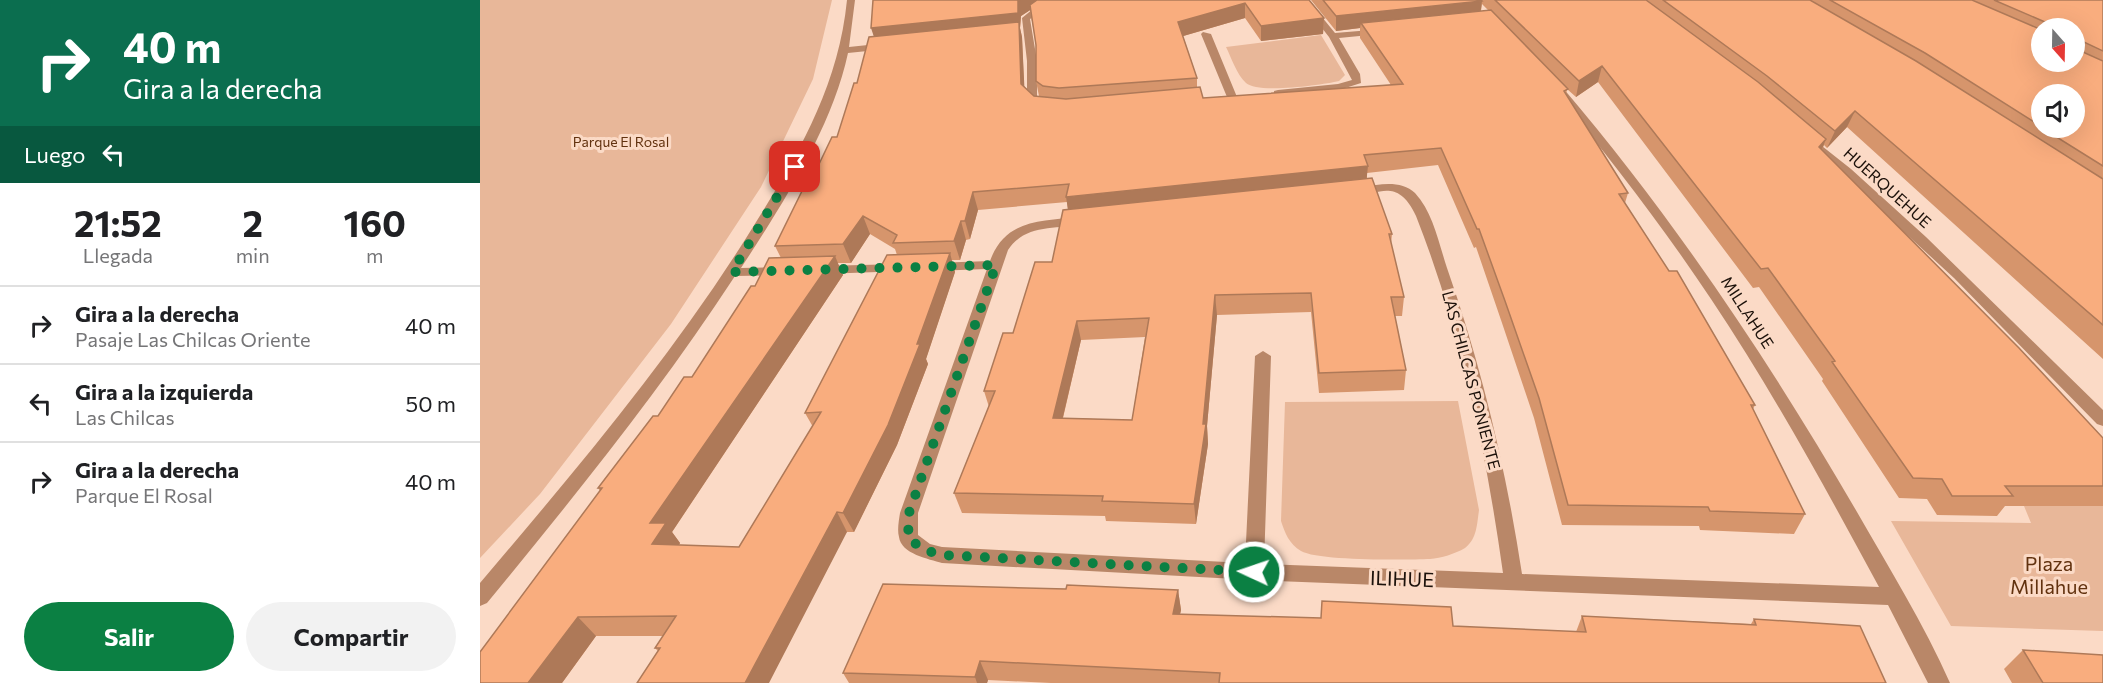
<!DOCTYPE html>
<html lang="es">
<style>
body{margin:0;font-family:Commissioner,sans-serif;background:#f2f2f2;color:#202124;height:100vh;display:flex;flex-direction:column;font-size:22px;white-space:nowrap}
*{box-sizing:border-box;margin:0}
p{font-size:20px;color:#757577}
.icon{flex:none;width:33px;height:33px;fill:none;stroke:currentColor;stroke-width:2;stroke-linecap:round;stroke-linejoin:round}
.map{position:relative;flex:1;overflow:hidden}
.side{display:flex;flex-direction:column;background:#fff;width:480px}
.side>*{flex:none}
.guide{background:#0b6e4f;color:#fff;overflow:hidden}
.needle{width:39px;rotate:160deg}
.fabs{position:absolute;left:1551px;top:18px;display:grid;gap:12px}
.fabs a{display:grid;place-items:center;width:54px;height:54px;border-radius:50%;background:#fff;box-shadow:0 6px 24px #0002;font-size:30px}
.pin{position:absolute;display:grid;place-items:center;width:51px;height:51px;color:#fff;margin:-26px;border-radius:12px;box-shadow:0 3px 9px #0006}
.me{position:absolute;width:66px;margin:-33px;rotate:273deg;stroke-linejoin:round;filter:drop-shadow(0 0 4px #0008)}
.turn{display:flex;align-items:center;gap:21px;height:126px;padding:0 24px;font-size:27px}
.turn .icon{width:78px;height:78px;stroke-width:2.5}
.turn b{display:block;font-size:42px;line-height:51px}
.then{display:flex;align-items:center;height:57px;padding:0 24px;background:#0003;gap:12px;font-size:22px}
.eta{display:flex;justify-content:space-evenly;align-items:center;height:102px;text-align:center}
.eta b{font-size:36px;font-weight:700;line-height:42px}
.primary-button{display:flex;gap:12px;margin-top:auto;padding:12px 24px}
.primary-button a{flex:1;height:69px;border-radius:36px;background:#0b8043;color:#fff;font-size:24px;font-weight:700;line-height:69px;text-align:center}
.primary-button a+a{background:#f2f2f2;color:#202124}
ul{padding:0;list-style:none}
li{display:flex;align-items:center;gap:18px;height:78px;padding:0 24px;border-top:2px solid #e0e0e0}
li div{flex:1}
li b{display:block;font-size:22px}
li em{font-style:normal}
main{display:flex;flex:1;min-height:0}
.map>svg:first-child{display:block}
</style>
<main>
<section class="side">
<div class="guide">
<div class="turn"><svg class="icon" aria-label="right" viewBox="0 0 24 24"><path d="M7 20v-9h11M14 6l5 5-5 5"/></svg><div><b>40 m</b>Gira a la derecha</div></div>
<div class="then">Luego<svg class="icon" aria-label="left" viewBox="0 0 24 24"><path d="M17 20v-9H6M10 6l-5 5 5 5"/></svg></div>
</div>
<div class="eta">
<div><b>21:52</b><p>Llegada</p></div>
<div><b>2</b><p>min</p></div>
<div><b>160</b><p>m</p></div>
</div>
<ul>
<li><svg class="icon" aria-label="right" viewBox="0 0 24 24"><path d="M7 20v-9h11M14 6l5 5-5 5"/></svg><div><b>Gira a la derecha</b><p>Pasaje Las Chilcas Oriente</p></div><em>40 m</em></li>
<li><svg class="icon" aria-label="left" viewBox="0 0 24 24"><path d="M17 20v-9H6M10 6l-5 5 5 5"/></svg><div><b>Gira a la izquierda</b><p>Las Chilcas</p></div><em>50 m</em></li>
<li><svg class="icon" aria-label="right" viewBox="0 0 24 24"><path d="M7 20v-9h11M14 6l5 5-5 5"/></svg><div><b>Gira a la derecha</b><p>Parque El Rosal</p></div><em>40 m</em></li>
</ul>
<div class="primary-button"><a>Salir</a><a>Compartir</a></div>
</section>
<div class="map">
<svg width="1623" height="683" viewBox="0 0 1623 683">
<rect width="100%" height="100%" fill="#fbdac6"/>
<path fill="#e8b799" d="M0 0H352L333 79 281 187 191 324 60 494 0 558Z
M841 35 865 75 859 81C842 85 778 94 766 83 757 75 751 57 746 47Z
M978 401 999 510C997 524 997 539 985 548 975 554 961 558 950 559 926 560 838 561 821 551 809 544 805 533 801 521L805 402Z
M1544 506H1623V631L1471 626 1411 521 1551 523Z"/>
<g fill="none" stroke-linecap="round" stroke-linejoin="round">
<path fill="#b98768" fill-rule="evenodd" d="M367 0H375L369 47 407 43 412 46 407 49 368 53C352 128 302 205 261 268L303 267 310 271 303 275 255 276C180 391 94 497 7 603L0 606V583C95 471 190 359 268 235 315 160 358 90 367 0Z
M591 0H605L559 13 550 19 557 61V99L564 107 555 109 547 100V61L542 18 553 9Z
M820 0H828L855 33 903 29V33L900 34 859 38 880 74 881 83 859 90 794 95V91L798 90 858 84 872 80 849 37Z
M723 32 731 34 757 97 756 99 747 97 721 34Z
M1075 88H1083C1195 220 1290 362 1377 512 1409 568 1444 624 1470 683H1448L1408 605 774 580 462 563C449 559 421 554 419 537 417 530 419 520 420 513L507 269 453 271 446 267 453 263 510 261C525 219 561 221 599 217L603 218 605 221 603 224C576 230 546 223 528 250L438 513V535L450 544 462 547 765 563 775 356 783 351 791 356 784 564 1023 573C1006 452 981 330 936 216 914 168 888 206 870 191 876 186 887 185 896 185 909 183 925 183 935 193 953 212 959 244 967 268 1002 368 1026 469 1042 574L1399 587C1346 489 1293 392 1231 299 1183 227 1131 159 1075 92Z
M1328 135 1371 169 1446 237 1623 410V426L1617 424 1474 278 1324 140 1322 138Z
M420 264 425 265 427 268 425 271 342 274 335 270 342 266Z"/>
</g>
<path fill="#d6956c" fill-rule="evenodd" d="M393 0H829L844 18 843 34 781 41 765 18 703 36 717 78V87L723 98 911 85 880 38V28L856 31 831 0H1623V359L1367 127 1347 148 1344 145 1342 150 1623 438V506H1525L1517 516 1457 515 1447 499 1419 498 1342 381 1343 379 1279 287 1273 288 1118 82 1096 97 1087 89 1086 95 1148 193 1145 203 1275 405 1273 409 1325 514 1314 534 1220 530 1219 526 1082 525 1054 418 1021 320 996 247 994 248 958 165 887 173V178L912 234 911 244 924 297 922 316H915L926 370 924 390 839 393 831 312 737 315 727 426 728 444 716 524 626 521 625 516 482 513 474 493 509 407 504 391 533 333 572 262 588 210 587 202 498 210 490 239 486 240 480 260H472L475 272 446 359 448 364 417 445 374 532H367L178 651 175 648 183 636H116L82 683 120 491 118 488 212 377 275 286 301 258 295 246 357 137 394 37ZM1002 4 1009 11H1001ZM550 10 556 45V81L559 96H554L544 86 542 37 540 28 541 16ZM1562 28H1594L1562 62ZM1562 94 1594 128H1562ZM390 234 415 249 417 255 325 413 333 427 259 547 199 545 200 543 192 532 363 275 357 263H371ZM665 337 652 420 583 418 601 340Z
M586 589 698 590 701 610 700 614 973 626 1096 632 1102 616 1271 624 1274 619 1406 683H571L508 680 507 683H369L363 673Z
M1543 650 1623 683H1532L1524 669Z"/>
<path fill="#ae7958" d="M540 0H578L555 7 541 16 540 28 542 37 545 100 396 43 391 28 538 1Z
M1002 1 1000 16 881 23 880 28 856 31V16Z
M765 3V18L700 37 698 22Z
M844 18 843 34 781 41V26Z
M1604 42 1595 58H1594L1595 44Z
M1122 66 1118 82 1096 97 1099 81Z
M1375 111 1367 127 1347 148 1355 131Z
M1346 139 1339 157V147Z
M888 166 886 184 589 216 586 197Z
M493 192 498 210 490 239 485 221Z
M383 216 390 234 371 263 363 244Z
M481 221 486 240 480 260 474 241Z
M470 253 475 272 446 359 448 364 417 445 374 532 363 513 437 344Z
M355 256 363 275 192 532 200 543 188 563 172 544 170 523Z
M735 295 737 315 727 426 728 444 716 524 714 504 723 424Z
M597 321 601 340 578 438 573 418Z
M357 512 367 532 289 683H265Z
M698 590 701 610 696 633 693 614Z
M98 617 116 636 82 683H48Z
M500 661 508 680 507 683H497L495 677Z"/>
<path fill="#f9ad7e" stroke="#ae7958" stroke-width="1.5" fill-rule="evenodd" d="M393 0H540L538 1V13L391 28Z
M557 0H829L844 18 781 26 765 3 698 22 717 78 579 88 563 86 556 81V45L550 5Z
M843 0H1001L1002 1 856 16Z
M1015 0H1166L1278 82 1346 139 1339 147 1539 348 1623 438V486H1525L1533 496H1472L1462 479 1433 478 1352 362 1355 361 1288 268 1281 269 1122 66 1099 81Z
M1183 0H1330L1436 61 1623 179V325L1375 111 1355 131 1287 76Z
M1350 0H1492L1562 30V62H1594V48L1623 61V166L1562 128H1594V94H1562V127L1445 53Z
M1514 0H1623V51L1604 42 1594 45V28H1572V25Z
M1011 10 1088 89 1084 91 1148 193 1139 194 1189 271H1197L1275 405H1271L1325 514 1230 511 1228 507 1088 505 1059 398 1025 301 999 229H997L961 148 884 155 888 166 586 197 589 184 493 192 485 221H481L474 241 413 243 417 235 383 216 363 244 295 246 324 187H328L352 137H357L374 83H377L389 37 539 22 541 84 554 96 586 99 720 87 723 98 923 84 881 23Z
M892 178 912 234H909L924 297H911L926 370 839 373 831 293 735 295 723 424H726L714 504 622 501 623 496 474 493 515 391H504L523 333H533L555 262H572L583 210ZM669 318 652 420 573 418 597 321Z
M470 253 437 344H440L408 425 363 513 357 512 265 683H157L180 648H175L196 616 98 617 48 683H0V652L122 488H118L173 416H178L204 377H212L271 286H275L289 258 355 256 170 523H186L172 544 259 547 341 412 325 413 407 255Z
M403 584 586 589 587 585 698 590 693 614 841 618 842 601 971 607 973 626 1106 632 1102 616 1276 625 1274 619 1380 626 1406 683H739L740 673 500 661 495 677 363 673Z
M1543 650 1623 655V683H1563Z"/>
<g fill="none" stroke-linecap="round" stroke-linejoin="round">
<path stroke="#0b8043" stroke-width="10" stroke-dasharray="0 18" d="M315 167 252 272 516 265 429 513 428 538 444 550 462 555 774 572"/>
</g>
<g text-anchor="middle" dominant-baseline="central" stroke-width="6" stroke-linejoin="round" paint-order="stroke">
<g font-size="14" fill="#62320f" stroke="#fbdac6">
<text x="141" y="141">Parque El Rosal</text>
</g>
<g font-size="16" fill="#1c110a" stroke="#fbdac6">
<text transform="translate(1408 187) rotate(42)">HUERQUEHUE</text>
<text transform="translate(1268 312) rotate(57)">MILLAHUE</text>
<text transform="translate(992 380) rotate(75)">LAS CHILCAS PONIENTE</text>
</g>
<g font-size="20" fill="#62320f" stroke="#fbdac6">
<text x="1569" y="563">Plaza<tspan x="1569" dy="23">Millahue</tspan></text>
</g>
<g font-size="20" fill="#1c110a" stroke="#fbdac6">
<text transform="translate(922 578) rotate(2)">ILIHUE</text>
</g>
</g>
</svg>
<div class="fabs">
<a><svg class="needle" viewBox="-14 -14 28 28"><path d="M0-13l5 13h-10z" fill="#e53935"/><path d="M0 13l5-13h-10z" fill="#757577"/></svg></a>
<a><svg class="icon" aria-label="sound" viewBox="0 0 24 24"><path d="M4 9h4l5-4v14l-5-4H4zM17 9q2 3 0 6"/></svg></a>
</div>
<div class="pin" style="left:315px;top:167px;background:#d93025"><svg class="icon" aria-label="arrive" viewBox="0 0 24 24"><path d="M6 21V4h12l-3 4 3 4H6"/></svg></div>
<svg class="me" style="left:774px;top:572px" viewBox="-20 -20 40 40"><circle r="17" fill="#0b8043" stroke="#fff" stroke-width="3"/><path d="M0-11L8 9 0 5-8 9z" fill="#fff"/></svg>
</div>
</main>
